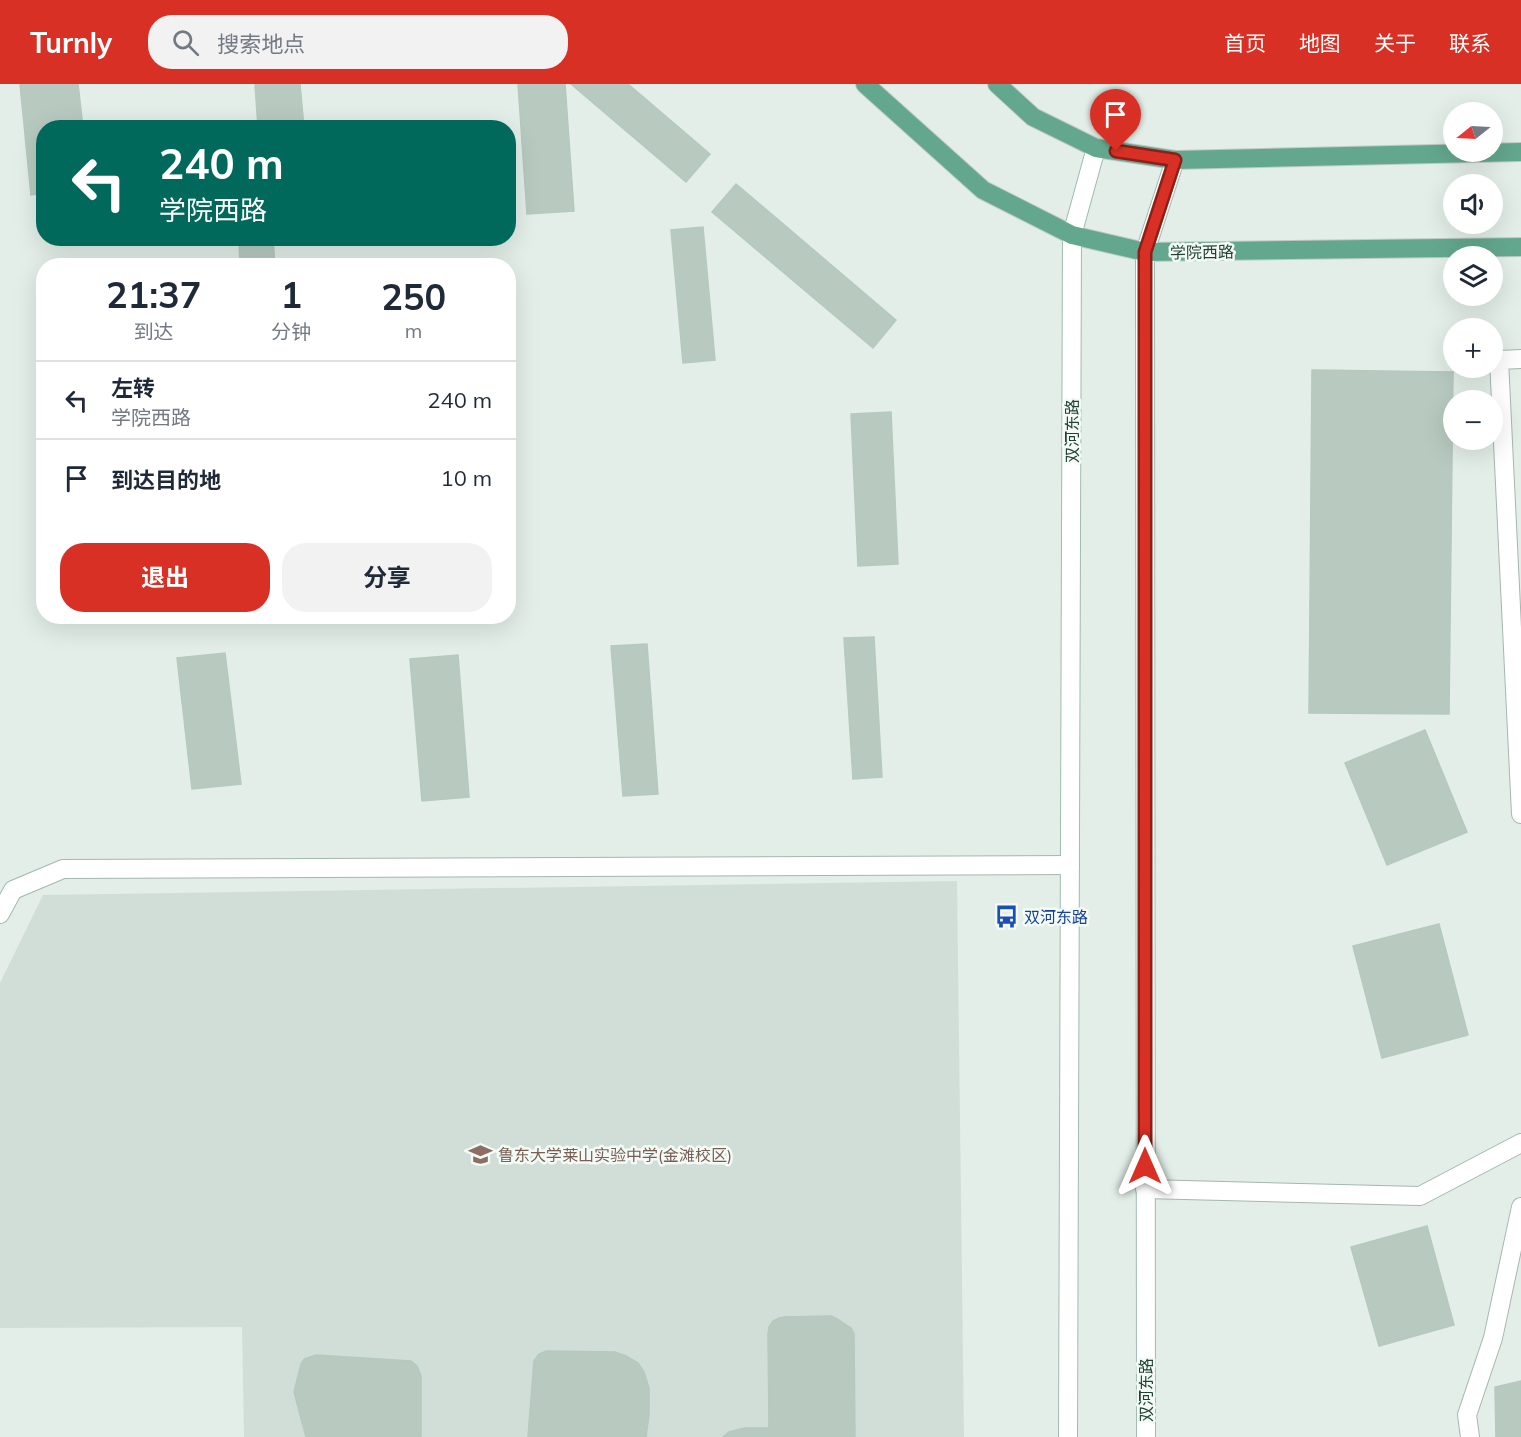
<!DOCTYPE html>
<html lang="zh">
<meta charset="utf-8">
<style>
body{margin:0;font-family:Mulish,"Noto Sans SC",sans-serif;background:#f2f2f3;color:#1f2937;height:100vh;display:flex;flex-direction:column;font-size:22px;white-space:nowrap}
*{box-sizing:border-box;margin:0}
p{font-size:20px;color:#747a83}
.icon{flex:none;width:33px;height:33px;fill:none;stroke:currentColor;stroke-width:2;stroke-linecap:round;stroke-linejoin:round}
.map{position:relative;flex:1;overflow:hidden}
.details{position:absolute;left:36px;top:174px;width:480px;height:366px;display:flex;flex-direction:column;background:#fff;border-radius:24px;box-shadow:0 6px 24px #0002}
.details>*{flex:none}
.hud{position:absolute;left:36px;top:36px;width:480px;height:126px;border-radius:24px;box-shadow:0 6px 24px #0002;background:#00695c;color:#fff;overflow:hidden}
.needle{width:39px;rotate:252deg}
.fabs{position:absolute;left:1443px;top:18px;display:grid;gap:12px}
.fabs a{display:grid;place-items:center;width:60px;height:60px;border-radius:50%;background:#fff;box-shadow:0 6px 24px #0002;font-size:30px}
.pin{position:absolute;display:grid;place-items:center;width:51px;height:51px;color:#fff;margin:-62px -26px;border-radius:50% 50% 50% 0;rotate:-45deg;box-shadow:0 0 6px #0007}
.pin .icon{rotate:45deg}
.me{position:absolute;width:66px;margin:-33px;rotate:0deg;stroke-linejoin:round;filter:drop-shadow(0 0 4px #0008)}
.turn{display:flex;align-items:center;gap:21px;height:126px;padding:0 24px;font-size:27px}
.turn .icon{width:78px;height:78px;stroke-width:2.5}
.turn b{display:block;font-size:42px;line-height:51px}
.eta{display:flex;justify-content:space-evenly;align-items:center;height:102px;text-align:center}
.eta b{font-size:36px;font-weight:700;line-height:42px}
.button{display:flex;gap:12px;margin-top:auto;padding:12px 24px}
.button a{flex:1;height:69px;border-radius:24px;background:#d93025;color:#fff;font-size:24px;font-weight:700;line-height:69px;text-align:center}
.button a+a{background:#f2f2f3;color:#1f2937}
ul{padding:0;list-style:none}
li{display:flex;align-items:center;gap:18px;height:78px;padding:0 24px;border-top:2px solid #e0e1e3}
li div{flex:1}
li b{display:block;font-size:22px}
li em{font-style:normal}
header{display:flex;align-items:center;gap:36px;box-sizing:border-box;height:84px;padding:0 30px;background:#d93025;color:#fff}
header strong{font-size:28px}
nav{display:flex;gap:33px;margin-inline-start:auto;font-size:21px}
.search{width:420px;height:54px;background:#f2f2f3;display:flex;align-items:center;gap:15px;box-sizing:border-box;padding:0 21px;border-radius:24px;color:#747a83;font-size:22px}
.map>svg:first-child{display:block}
</style>
<header>
<strong>Turnly</strong>
<div class="search"><svg class="icon" aria-label="search" viewBox="0 0 24 24"><circle cx="10" cy="10" r="6"/><path d="M15 15l6 6"/></svg>搜索地点</div>
<nav><a>首页</a><a>地图</a><a>关于</a><a>联系</a></nav>
</header>
<div class="map">
<svg width="1521" height="1353" viewBox="0 0 1521 1353">
<rect width="100%" height="100%" fill="#e3eee8"/>
<path fill="#d1ded7" d="M957 797 964 1353H244L242 1243 0 1244V899L43 811Z"/>
<path fill="#b8cac0" stroke="#b5c9be" stroke-width="1.5" d="M20 0H78L83 44H44V109L31 111Z
M255 0H300L304 44H258Z
M518 0H565L574 127 527 130Z
M571 0H628L710 70 686 98Z
M736 100 896 236 873 264 712 128Z
M703 143 715 276 683 279 671 146Z
M239 154H273L275 182H240Z
M1312 286 1453 288 1449 630 1309 629Z
M891 328 898 480 858 482 851 330Z
M874 553 882 693 853 695 844 554Z
M647 560 658 710 623 712 611 562Z
M225 569 241 700 192 705 177 574Z
M458 571 469 713 422 717 410 575Z
M1425 646 1467 748 1387 781 1345 679Z
M1439 840 1468 951 1382 974 1353 862Z
M1427 1142 1454 1241 1379 1262 1351 1163Z
M831 1232 837 1235 851 1244 854 1250 855 1353H723L729 1348 745 1344H769L768 1250 769 1243 773 1237 779 1234 784 1233Z
M546 1267 615 1268 626 1272 638 1279 644 1288 649 1304V1330L646 1353H528L534 1277 539 1270Z
M316 1271 411 1277 417 1282 421 1292V1353H306L294 1308 301 1280 304 1275Z
M1521 1297V1353H1496L1495 1303Z"/>
<g fill="none" stroke-linecap="round" stroke-linejoin="round">
<defs>
<path id="street" d="M1521 275 1499 276 1521 730
M0 830 13 806 63 785 1070 781
M1145 1105 1420 1112 1521 1059
M1470 1353 1467 1331 1493 1254 1521 1123"/>
<path id="secondary" d="M1068 1353 1072 151 1096 64
M1146 1353 1145 168 1175 76"/>
<path id="primary" d="M865 0 983 106 1072 151 1145 168 1521 163
M997 0 1033 33 1096 64 1175 76 1521 68"/>
</defs>
<use href="#street" stroke="#a5b7af" stroke-width="20"/>
<use href="#secondary" stroke="#a0bbaf" stroke-width="20"/>
<use href="#primary" stroke="#c1cac6" stroke-width="20"/>
<use href="#street" stroke="#fff" stroke-width="18"/>
<use href="#secondary" stroke="#fff" stroke-width="18"/>
<use href="#primary" stroke="#63a88e" stroke-width="18"/>
</g>
<g fill="none" stroke-linecap="round" stroke-linejoin="round">
<defs>
<path id="route" d="M1116 67 1175 76 1145 168V1082"/>
</defs>
<use href="#route" stroke="#8d1f18" stroke-width="15"/>
<use href="#route" stroke="#d93025" stroke-width="10"/>
</g>
<defs>
<symbol id="bus-bare" viewBox="-9 -9 18 18"><path d="M-5-6H5V4H4V6H2V4H-2V6H-4V4H-5ZM-3.5-4V0h7V-4ZM-3.5 1.2v1.5H-2V1.2ZM2 1.2v1.5H3.5V1.2Z" fill="#1a4fb4" stroke="#f4faf6" stroke-width="2.5" paint-order="stroke"/></symbol>
<symbol id="school-bare" viewBox="-9 -9 18 18"><path d="M0-5L7-2L0 1L-7-2ZM-4 1L0 2.5L4 1V4Q0 6-4 4Z" fill="#8d6e63" stroke="#f4faf6" stroke-width="2.5" paint-order="stroke"/></symbol>
</defs>
<g fill-rule="evenodd">
<use href="#bus-bare" x="990" y="816" width="33" height="33"/>
<use href="#school-bare" x="464" y="1054" width="33" height="33"/>
</g>
<g text-anchor="middle" dominant-baseline="central" stroke-width="5" stroke-linejoin="round" paint-order="stroke">
<g font-size="16" fill="#204235" stroke="#f4faf6">
<text transform="translate(1202 168) rotate(-1)">学院西路</text>
<text transform="translate(1072 347) rotate(-90)">双河东路</text>
<text transform="translate(1146 1306) rotate(-90)">双河东路</text>
</g>
<g font-size="16" fill="#164399" stroke="#f4faf6" text-anchor="start">
<text x="1024" y="833">双河东路</text>
</g>
<g font-size="16" fill="#785e54" stroke="#f4faf6" text-anchor="start">
<text x="498" y="1071">鲁东大学莱山实验中学(金滩校区)</text>
</g>
</g>
</svg>
<div class="fabs">
<a><svg class="needle" viewBox="-14 -14 28 28"><path d="M0-13l5 13h-10z" fill="#e53935"/><path d="M0 13l5-13h-10z" fill="#747a83"/></svg></a>
<a><svg class="icon" aria-label="sound" viewBox="0 0 24 24"><path d="M4 9h4l5-4v14l-5-4H4zM17 9q2 3 0 6"/></svg></a>
<a><svg class="icon" aria-label="layers" viewBox="0 0 24 24"><path d="M12 4l9 5-9 5-9-5zM3 14l9 5 9-5"/></svg></a>
<a>+</a>
<a>−</a>
</div>
<div class="pin" style="left:1116px;top:67px;background:#d93025"><svg class="icon" aria-label="arrive" viewBox="0 0 24 24"><path d="M6 21V4h12l-3 4 3 4H6"/></svg></div>
<svg class="me" style="left:1145px;top:1082px" viewBox="-20 -20 40 40"><path d="M0-17L14 15 0 8-14 15z" fill="#d93025" stroke="#fff" stroke-width="4"/></svg>
<div class="hud">
<div class="turn"><svg class="icon" aria-label="left" viewBox="0 0 24 24"><path d="M17 20v-9H6M10 6l-5 5 5 5"/></svg><div><b>240 m</b>学院西路</div></div>
</div>
<section class="details">
<div class="eta">
<div><b>21:37</b><p>到达</p></div>
<div><b>1</b><p>分钟</p></div>
<div><b>250</b><p>m</p></div>
</div>
<ul>
<li><svg class="icon" aria-label="left" viewBox="0 0 24 24"><path d="M17 20v-9H6M10 6l-5 5 5 5"/></svg><div><b>左转</b><p>学院西路</p></div><em>240 m</em></li>
<li><svg class="icon" aria-label="arrive" viewBox="0 0 24 24"><path d="M6 21V4h12l-3 4 3 4H6"/></svg><div><b>到达目的地</b></div><em>10 m</em></li>
</ul>
<div class="button"><a>退出</a><a>分享</a></div>
</section>
</div>
